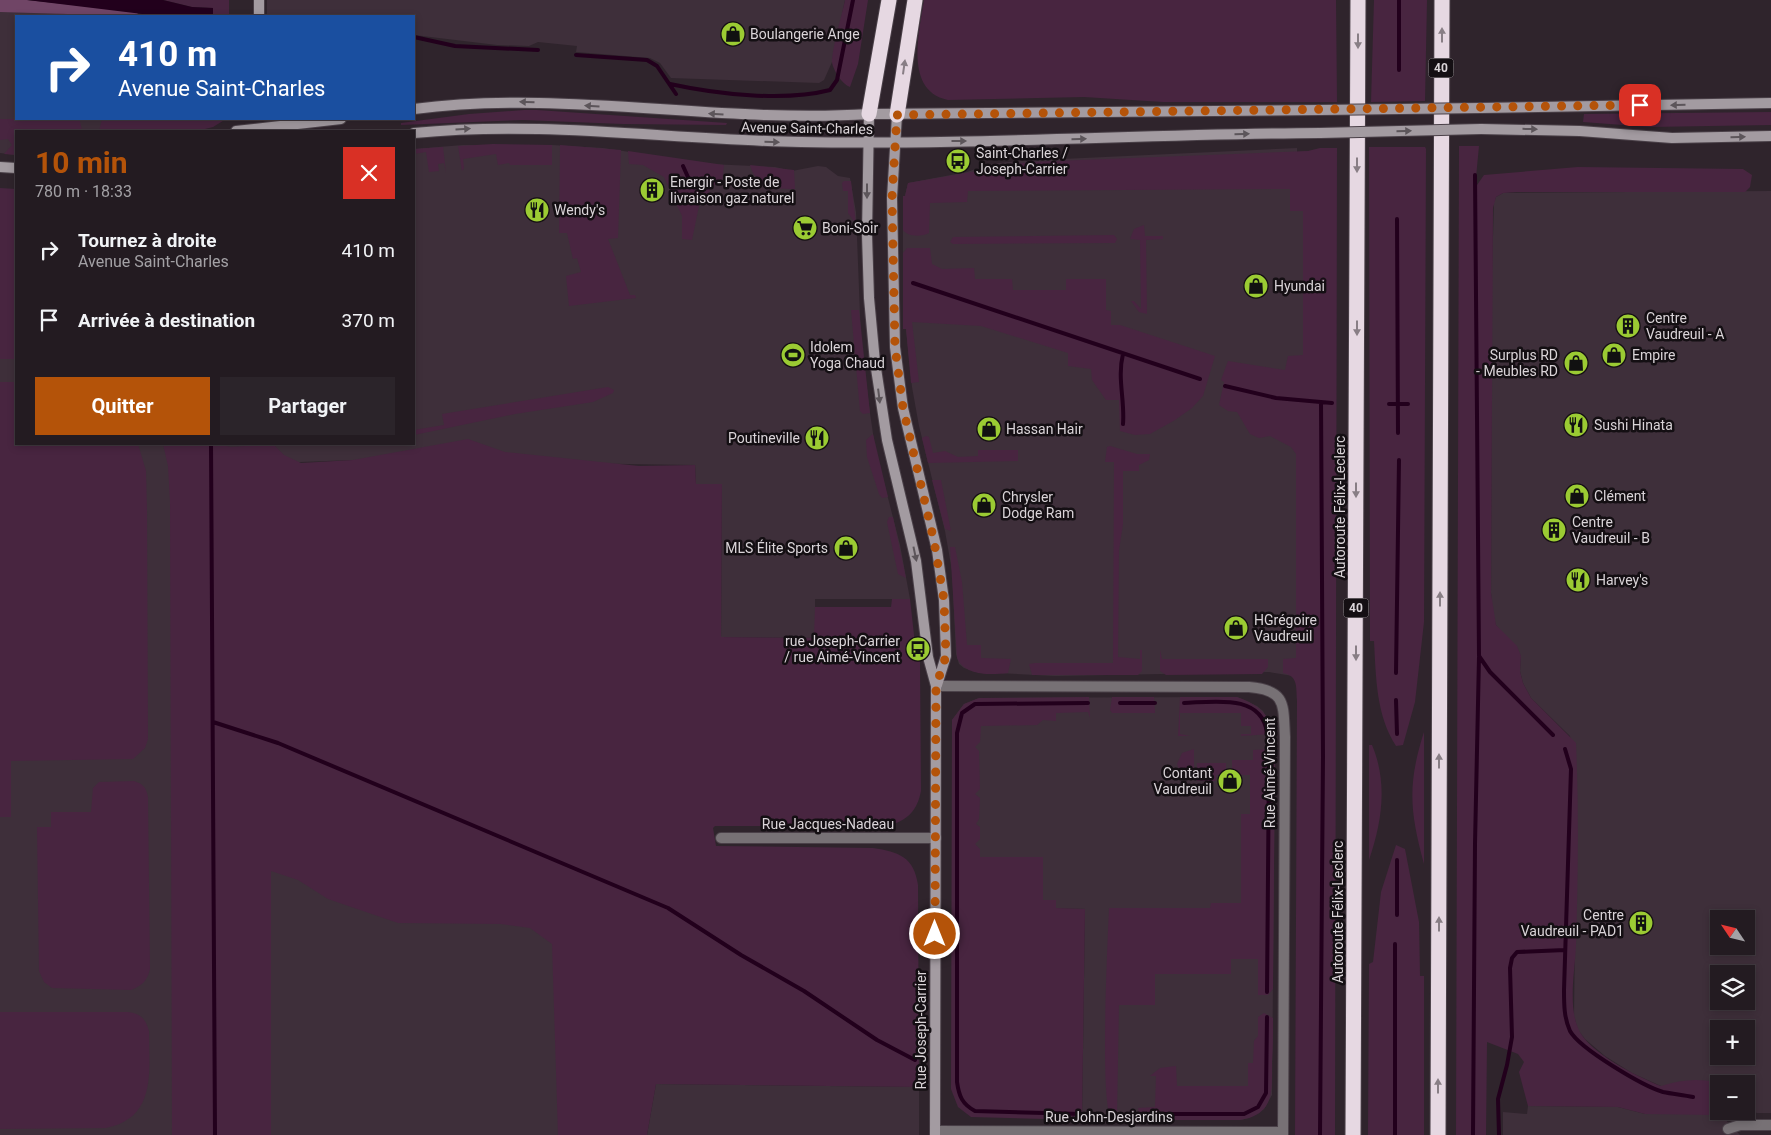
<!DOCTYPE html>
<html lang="fr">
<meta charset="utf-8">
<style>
body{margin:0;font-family:Roboto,sans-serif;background:#2b242a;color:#f1f3f6;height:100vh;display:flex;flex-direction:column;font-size:19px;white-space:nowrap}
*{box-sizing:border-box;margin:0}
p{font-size:16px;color:#a3a1a5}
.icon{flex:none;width:28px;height:28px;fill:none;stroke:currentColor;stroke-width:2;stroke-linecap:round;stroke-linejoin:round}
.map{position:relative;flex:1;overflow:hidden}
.side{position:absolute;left:15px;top:130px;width:400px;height:315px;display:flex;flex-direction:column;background:#231b21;border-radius:0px;box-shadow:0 2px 8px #0003,0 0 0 1px #40393f}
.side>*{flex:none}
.hud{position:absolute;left:15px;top:15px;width:400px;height:105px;border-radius:0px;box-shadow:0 2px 8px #0003,0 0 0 1px #40393f;background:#1a4fa0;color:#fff;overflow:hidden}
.needle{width:32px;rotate:305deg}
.fabs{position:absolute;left:1710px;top:910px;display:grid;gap:10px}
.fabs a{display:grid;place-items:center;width:45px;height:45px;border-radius:0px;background:#231b21;box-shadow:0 2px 8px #0003,0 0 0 1px #40393f;font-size:25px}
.pin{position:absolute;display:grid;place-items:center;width:42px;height:42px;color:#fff;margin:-21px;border-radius:10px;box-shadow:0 2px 8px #0006}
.me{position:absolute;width:55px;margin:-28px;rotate:0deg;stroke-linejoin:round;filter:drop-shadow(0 0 4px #0008)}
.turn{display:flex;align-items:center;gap:18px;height:105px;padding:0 20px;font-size:22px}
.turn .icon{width:65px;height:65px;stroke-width:2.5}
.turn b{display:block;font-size:35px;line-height:42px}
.round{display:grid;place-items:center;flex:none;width:52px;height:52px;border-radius:0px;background:#2b242a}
.head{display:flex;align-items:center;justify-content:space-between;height:85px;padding:0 20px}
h1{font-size:30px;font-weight:700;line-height:38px;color:#b45309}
.primary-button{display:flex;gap:10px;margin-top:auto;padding:10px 20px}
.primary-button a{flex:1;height:58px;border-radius:0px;background:#b45309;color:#fff;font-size:20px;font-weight:700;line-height:58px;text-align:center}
.primary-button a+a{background:#2b242a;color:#f1f3f6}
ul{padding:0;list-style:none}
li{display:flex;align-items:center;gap:15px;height:70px;padding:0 20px}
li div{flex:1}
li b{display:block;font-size:19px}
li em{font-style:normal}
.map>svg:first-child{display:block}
</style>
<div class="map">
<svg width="1771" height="1135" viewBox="0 0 1771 1135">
<rect width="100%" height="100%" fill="#2f242c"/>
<path fill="#3e2f3a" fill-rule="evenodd" d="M267 0H845L832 62 824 80 819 83 671 78 660 63 650 58 576 52 577 46 538 42 529 46 497 45 414 35V16H267Z
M0 12H50L76 16H16V119H201L197 131H16V155L0 153Z
M463 145H552L603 148 710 164 775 167 792 171 818 166 826 167 838 176 850 178 856 212 861 340 870 413 875 447 900 545 910 599H815V638L721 637 722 484H696L695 465 353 460 217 465V444H414V149Z
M1297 148V152L1308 151 1301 683 1293 676 1269 672 1055 676 977 672 964 668 959 664 956 654 952 571 945 531 919 426 912 387 906 329H903V196H905L908 183 967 172 990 164 1019 161Z
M1771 191V1113H1757L1746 1109V1084H1719V1099L1661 1086 1632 1073 1605 1056 1585 1039 1578 1030 1574 1016 1577 777 1570 736 1531 698 1523 683 1520 671 1521 656 1496 625 1493 615 1491 593 1492 271 1494 202 1496 197 1503 193ZM1719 919H1746V946H1719ZM1719 974H1746V1001H1719ZM1719 1029H1746V1056H1719Z
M0 195 16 197V444H191L194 1135H0Z
M1237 697 1257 706 1263 711 1274 732 1275 750 1272 1095 1264 1109 1249 1118 1240 1120H1082L1085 909 952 906V720L964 704 979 698Z
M236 739 561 873 562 1135H234Z
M656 1084 919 1087V1135H647Z
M1528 1106 1618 1107 1645 1114H1720L1740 1135H1503V1112L1527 1114Z"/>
<path fill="#482540" d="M163 0H229V16H213V8L192 7Z
M845 0H868L858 64 850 87C842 84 833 70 832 62 832 48 842 15 845 0Z
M924 0H1336L1337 102H1163L1084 97 948 100C904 91 919 33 924 0Z
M1374 0H1427L1425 101 1371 102Z
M524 110H537L727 123 726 125 623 124 523 120 401 125V123L469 114Z
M1771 112V125L1649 127 1583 122 1584 114Z
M0 119H73L80 121 82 131H16V155L4 154 12 145 8 139 0 140Z
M102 119H226L213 127 197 131H99Z
M493 144 552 145V165H510L509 163 498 165 496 154 463 159 464 168 462 171 458 146Z
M560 145 621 150 618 238 608 239 630 295H635L636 298 569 306 566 276 581 272 577 258 573 259 567 233H559Z
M1459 146H1479L1475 188 1484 175 1578 167 1743 169 1752 175 1750 187 1745 192H1517L1503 193 1496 197 1493 208 1491 593 1496 625 1517 646 1521 656 1520 671 1523 683 1531 698 1576 743C1579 810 1578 878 1576 945 1575 971 1568 1004 1578 1028 1587 1052 1638 1077 1661 1086 1680 1080 1696 1078 1716 1082L1719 1087V1111H1722L1714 1115 1645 1114 1618 1107 1528 1106 1519 1072 1524 1062 1518 1054 1487 1042 1486 1135H1456Z
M443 147 446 173 444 163 438 164 439 171 429 172 426 152 414 154V149Z
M1369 147H1425L1426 149 1424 622 1415 702 1403 745 1396 746C1376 715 1376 677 1374 641H1370Z
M1320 148H1337L1335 1135H1295L1297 700C1296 686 1298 676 1283 673V659L1296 658V454L1291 447 1270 436 1259 438 1250 434 1237 412 1228 411 1219 405 1224 382 1221 380 1228 361 1285 370 1288 356 1303 355V211H1290V189L968 191 967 202 930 203 929 233C921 237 908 237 903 230V196H905L908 183 1029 162 1308 151Z
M628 151 724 165 722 182 711 186 708 197 701 196 692 240 682 239V216L664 177 643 165 629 164Z
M750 165 794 170 795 189C775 189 756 187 750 165Z
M844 181H851L856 224 848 213V191H843L842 183Z
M0 188 16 189V359H0Z
M1144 225 1145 236H1163V239L1146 240 1147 314 1139 312 1131 301H1134L1141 309 1140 240 1130 239 1134 229Z
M1114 235 1117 239 1115 243 953 244 950 242 953 237Z
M907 248H930L932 264 942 269 974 268 975 279H1012L1013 290H1066V279H1106V310L1111 311V325H1120L1215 356 1203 396 1192 408 1175 420 1150 434 1135 435 1120 431 1119 400H1106L1092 380 1091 369 1068 366V353L981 326 912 322 919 382 911 383 906 329H903V253Z
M851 310H859L870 413 863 414 860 411Z
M0 382H16V444H138L146 471 147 510 148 739 145 748 133 759 11 761V817H0Z
M608 387 614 390 613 393 593 402 515 414 414 435V430L444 425 442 414Z
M873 434 888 497 882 498 879 494 867 457 866 440Z
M926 436 929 437 933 453 945 451 958 457 978 456V450H1018V461L928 463 922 438Z
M468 439 505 452 639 466 695 465 696 484H722L721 637 814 638 815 607H891L892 599H910L916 653 920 662 921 791C917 811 908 820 888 826H715L713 828 716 846 873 848C899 852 914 857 918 885L919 1087 656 1084 647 1135H558L552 944 530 928 501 924 398 923 328 899 298 880 271 871V1135H172L170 502 168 466 163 444H217L231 447 273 444 284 455 301 463 353 460Z
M1110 446 1137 454H1150L1149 460 1139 465V471H1123V524L1119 550 1118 657 1140 659V650H1142V671L1138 675H1032L1029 664 1035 663H1113L1114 462H1105L1107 447Z
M932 480H941L951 531 945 529Z
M889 517H893L906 578 898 574 887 522Z
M950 547H955L962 582 967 645H981V658L1011 659 1008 673C990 675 965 676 957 658Z
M1160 650 1162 659H1268V667L1262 674 1166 675 1160 671Z
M1089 697 1090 718 1088 712 1056 713V721L1043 720 1037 725 981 726 980 742 975 747 979 751 980 789 975 794 980 798 979 819 976 824 980 827V839L975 844 980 849V857H1043V900H1056V908L1085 909 1082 1120 971 1117 958 1107 951 1089 952 720 964 704 979 698Z
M1112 697H1154L1155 713H1112L1110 710Z
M1180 697H1237C1256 703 1270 714 1274 734L1241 736V734H1251V726H1241V713H1180V734L1190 736H1178Z
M1424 732V864C1410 812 1407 785 1424 732Z
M1369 745H1372C1388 783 1382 822 1369 860Z
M1194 749V779L1182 775 1177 764 1182 753Z
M1273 749 1275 750 1273 989 1268 995H1258V959H1231V974H1155V1005H1119L1117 1115 1112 1120C1099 1107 1108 936 1109 908H1210L1211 903H1241V814H1250V775H1232V760H1253V750Z
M1197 763H1226V775H1216V781H1197Z
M134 781C143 784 146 787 148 797L150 969C147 981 143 985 131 990L52 988 44 982 39 971 37 827H51V812H91L93 788 99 782Z
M1396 845 1405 849 1419 922 1420 976H1424V1135H1368L1369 964 1373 962 1381 892Z
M0 1012H128C140 1013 146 1019 149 1031 149 1071 157 1118 106 1128L0 1129Z
M1264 1013 1273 1018C1273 1033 1273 1048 1272 1062 1272 1090 1275 1115 1240 1120H1145L1140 1116 1138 1108 1155 1107 1156 1076H1150L1160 1068 1176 1066 1177 1086H1248V1063H1253L1254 1041 1258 1036V1017Z"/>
<path fill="#704566" d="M0 0H27L140 12 134 16 0 12Z"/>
<path fill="#22001c" d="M27 0H163L192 7 213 8V16H159Z"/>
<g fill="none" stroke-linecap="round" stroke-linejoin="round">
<path stroke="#22001c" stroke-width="4" d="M1399 0V70
M414 37 455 46 538 50
M576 55 647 60 657 66 676 94
M670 84C716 94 784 102 830 90L837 80 853 0
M683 166 692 186
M1475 175 1479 656 1490 672 1553 735
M1397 219 1398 433
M913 283 1200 379
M1225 386 1276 398 1332 403
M1389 404H1408
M1123 424C1125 400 1117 378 1123 354
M211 444 215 1135
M1396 673 1399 460
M1396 700 1397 734
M1120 703H1155
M1184 703C1213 702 1262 693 1267 733
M213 722 278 743 668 908 741 955 804 991 877 1040 915 1060
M1565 749 1571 769 1564 990C1564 1004 1564 1018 1570 1031 1580 1049 1643 1086 1663 1092 1673 1094 1683 1095 1693 1097
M1397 915V860
M1267 992 1269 759
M1111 1113 1113 1114
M1082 1114 975 1111C962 1104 959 1096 957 1082V733L962 713 975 704 1088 703
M1143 1114H1244L1258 1107 1266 1093 1267 1017
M1320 1135 1323 756 1321 402
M1395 1135V944
M1473 1135 1475 844 1479 657
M1499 1135 1498 1099 1507 1065 1512 1037 1510 968 1512 958 1517 952 1565 950"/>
<defs>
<path id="street" d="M936 686 1249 687C1287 690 1283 705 1285 737L1283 1135
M721 838H936
M1728 1129 1740 1125H1771
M935 1131 1283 1132"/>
<path id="secondary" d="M259 0V16
M1481 108 1771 103
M414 109C565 89 717 124 869 114L1320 110
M869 114 867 235 869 298 875 362 887 440 916 561 928 657 936 686 935 1135
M897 115 892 198 895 347 903 408 937 550 944 600 946 656 937 685
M1481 129 1580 131 1672 138 1771 136
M236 131 341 119
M414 133C543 120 671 140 801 142 974 145 1147 134 1320 133
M0 167 16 168"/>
<path id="highway" d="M869 114 889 0
M897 115 915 0
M1353 1135 1358 0
M1438 1135 1442 0"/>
</defs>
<use href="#street" stroke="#4a4048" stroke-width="12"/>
<use href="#secondary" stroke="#4a4048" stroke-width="12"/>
<use href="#highway" stroke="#4a4048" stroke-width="17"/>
<use href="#street" stroke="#777175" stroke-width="10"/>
<use href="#secondary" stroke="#a39ba1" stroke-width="10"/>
<use href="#highway" stroke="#e6d8e2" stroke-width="15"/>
<defs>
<path id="secondary-bridge" d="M1320 110 1481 108
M1320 133 1481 129"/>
</defs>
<use href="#secondary-bridge" stroke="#4a4048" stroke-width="12" stroke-linecap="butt"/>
<use href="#secondary-bridge" stroke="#a39ba1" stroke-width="10"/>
</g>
<defs><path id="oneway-solid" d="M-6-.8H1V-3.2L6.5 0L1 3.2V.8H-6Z" transform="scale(1.25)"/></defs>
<g fill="#887e85">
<use href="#oneway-solid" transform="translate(1442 35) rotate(-90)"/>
<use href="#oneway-solid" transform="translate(1358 41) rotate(90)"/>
<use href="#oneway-solid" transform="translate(904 67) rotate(-82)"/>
<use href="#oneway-solid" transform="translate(1357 165) rotate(90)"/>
<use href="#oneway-solid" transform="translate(1357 328) rotate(90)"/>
<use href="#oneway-solid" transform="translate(1356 490) rotate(90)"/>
<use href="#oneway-solid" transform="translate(1440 599) rotate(-90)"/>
<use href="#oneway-solid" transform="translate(1356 653) rotate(90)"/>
<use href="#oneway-solid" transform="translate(1439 761) rotate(-90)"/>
<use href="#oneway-solid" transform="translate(1439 924) rotate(-90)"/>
<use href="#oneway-solid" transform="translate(1438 1086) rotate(-90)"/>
</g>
<g fill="#5c555a">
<use href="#oneway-solid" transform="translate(527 102) rotate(-178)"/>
<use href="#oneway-solid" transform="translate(1678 105) rotate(179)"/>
<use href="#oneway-solid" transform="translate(592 106) rotate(-176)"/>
<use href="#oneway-solid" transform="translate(716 114) rotate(-177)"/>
<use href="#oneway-solid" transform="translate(463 129) rotate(-3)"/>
<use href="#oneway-solid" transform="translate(1530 129) rotate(1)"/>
<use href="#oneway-solid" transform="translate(1404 131) rotate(-1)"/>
<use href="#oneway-solid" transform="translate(1242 134) rotate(-2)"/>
<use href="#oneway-solid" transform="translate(1738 137) rotate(-1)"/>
<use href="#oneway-solid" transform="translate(1079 139) rotate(-1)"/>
<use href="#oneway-solid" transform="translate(959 141)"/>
<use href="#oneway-solid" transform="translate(772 142) rotate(1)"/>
<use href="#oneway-solid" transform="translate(867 191) rotate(90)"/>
<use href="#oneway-solid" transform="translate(879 396) rotate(83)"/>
<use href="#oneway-solid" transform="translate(915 554) rotate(78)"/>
</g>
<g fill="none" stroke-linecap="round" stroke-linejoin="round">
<path stroke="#b45309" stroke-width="9" stroke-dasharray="0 16.2" d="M935 934 936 686 946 656 944 600 934 541 903 408 895 347 892 198 897 115 1640 105"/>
</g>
<defs>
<symbol id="shop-disc" viewBox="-11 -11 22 22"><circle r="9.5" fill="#9bcb33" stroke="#140f13"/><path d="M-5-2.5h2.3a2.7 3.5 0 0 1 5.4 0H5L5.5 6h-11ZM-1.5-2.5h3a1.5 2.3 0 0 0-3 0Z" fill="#111"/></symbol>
<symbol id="bus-disc" viewBox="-11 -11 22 22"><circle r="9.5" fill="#9bcb33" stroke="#140f13"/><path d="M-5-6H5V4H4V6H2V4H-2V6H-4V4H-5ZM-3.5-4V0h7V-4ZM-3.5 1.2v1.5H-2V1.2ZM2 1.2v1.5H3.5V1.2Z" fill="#111"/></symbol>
<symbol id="building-disc" viewBox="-11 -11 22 22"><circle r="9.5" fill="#9bcb33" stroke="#140f13"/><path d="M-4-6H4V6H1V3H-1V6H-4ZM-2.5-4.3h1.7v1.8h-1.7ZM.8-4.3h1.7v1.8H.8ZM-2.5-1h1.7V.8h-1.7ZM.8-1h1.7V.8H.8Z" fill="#111"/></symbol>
<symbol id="restaurant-disc" viewBox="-11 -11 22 22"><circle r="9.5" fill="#9bcb33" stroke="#140f13"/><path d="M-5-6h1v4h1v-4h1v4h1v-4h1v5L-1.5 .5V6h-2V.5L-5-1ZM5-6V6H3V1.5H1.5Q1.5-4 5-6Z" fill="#111"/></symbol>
<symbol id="supermarket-disc" viewBox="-11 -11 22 22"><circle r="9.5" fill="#9bcb33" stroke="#140f13"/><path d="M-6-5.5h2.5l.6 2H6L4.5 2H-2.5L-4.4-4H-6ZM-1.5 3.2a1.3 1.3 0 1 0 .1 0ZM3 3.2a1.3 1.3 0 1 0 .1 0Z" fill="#111"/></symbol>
<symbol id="stadium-disc" viewBox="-11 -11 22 22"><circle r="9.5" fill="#9bcb33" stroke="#140f13"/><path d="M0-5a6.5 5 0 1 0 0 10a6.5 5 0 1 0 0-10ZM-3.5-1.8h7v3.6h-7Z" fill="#111"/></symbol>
</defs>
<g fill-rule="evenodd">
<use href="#shop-disc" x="719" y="20" width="28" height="28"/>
<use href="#bus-disc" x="944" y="147" width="28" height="28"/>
<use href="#building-disc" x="638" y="176" width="28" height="28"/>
<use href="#restaurant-disc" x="523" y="196" width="28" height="28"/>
<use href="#supermarket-disc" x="791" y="214" width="28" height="28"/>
<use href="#shop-disc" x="1242" y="272" width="28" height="28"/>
<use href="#building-disc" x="1614" y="312" width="28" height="28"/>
<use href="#stadium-disc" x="779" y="341" width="28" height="28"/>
<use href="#shop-disc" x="1600" y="341" width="28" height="28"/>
<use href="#shop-disc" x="1562" y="349" width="28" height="28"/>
<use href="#restaurant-disc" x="1562" y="411" width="28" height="28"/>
<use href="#shop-disc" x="975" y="415" width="28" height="28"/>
<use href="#restaurant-disc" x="803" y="424" width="28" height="28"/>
<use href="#shop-disc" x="1563" y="482" width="28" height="28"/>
<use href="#shop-disc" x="970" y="491" width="28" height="28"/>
<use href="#building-disc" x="1540" y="516" width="28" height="28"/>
<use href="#shop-disc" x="832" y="534" width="28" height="28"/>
<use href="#restaurant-disc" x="1564" y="566" width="28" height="28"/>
<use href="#shop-disc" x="1222" y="614" width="28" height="28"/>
<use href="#bus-disc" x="904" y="635" width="28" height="28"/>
<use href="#shop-disc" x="1216" y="767" width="28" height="28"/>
<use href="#building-disc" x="1627" y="909" width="28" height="28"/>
</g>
<g text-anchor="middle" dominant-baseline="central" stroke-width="5" stroke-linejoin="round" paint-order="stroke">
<g fill="#140f13" stroke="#9f999d" stroke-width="1">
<rect x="1428.5" y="58.5" width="25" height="19" rx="4"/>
<rect x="1343.5" y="598.5" width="25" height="19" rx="4"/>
</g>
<g font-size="12" font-weight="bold" fill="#dad4d8">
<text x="1441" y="68">40</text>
<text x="1356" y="608">40</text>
</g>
<g font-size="14" fill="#dad4d8" stroke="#140f13" text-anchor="start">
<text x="750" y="34">Boulangerie Ange</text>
<text x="976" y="153">Saint-Charles /<tspan x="976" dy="16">Joseph-Carrier</tspan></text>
<text x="670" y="182">Energir - Poste de<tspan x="670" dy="16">livraison gaz naturel</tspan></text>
<text x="554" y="210">Wendy's</text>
<text x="822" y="228">Boni-Soir</text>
<text x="1274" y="286">Hyundai</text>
<text x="1646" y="318">Centre<tspan x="1646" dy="16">Vaudreuil - A</tspan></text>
<text x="810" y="347">Idolem<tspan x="810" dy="16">Yoga Chaud</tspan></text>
<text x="1558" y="355" text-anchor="end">Surplus RD<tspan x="1558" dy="16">- Meubles RD</tspan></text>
<text x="1632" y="355">Empire</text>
<text x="1594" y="425">Sushi Hinata</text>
<text x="1006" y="429">Hassan Hair</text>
<text x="800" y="438" text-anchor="end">Poutineville</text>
<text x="1594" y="496">Clément</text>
<text x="1002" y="497">Chrysler<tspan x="1002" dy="16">Dodge Ram</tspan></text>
<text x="1572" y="522">Centre<tspan x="1572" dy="16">Vaudreuil - B</tspan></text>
<text x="828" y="548" text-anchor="end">MLS Élite Sports</text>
<text x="1596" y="580">Harvey's</text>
<text x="1254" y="620">HGrégoire<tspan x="1254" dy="16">Vaudreuil</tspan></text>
<text x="900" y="641" text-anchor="end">rue Joseph-Carrier<tspan x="900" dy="16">/ rue Aimé-Vincent</tspan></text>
<text x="1212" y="773" text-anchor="end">Contant<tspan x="1212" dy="16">Vaudreuil</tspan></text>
<text x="1624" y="915" text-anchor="end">Centre<tspan x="1624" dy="16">Vaudreuil - PAD1</tspan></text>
</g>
<g font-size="14" fill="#dad4d8" stroke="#140f13">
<text transform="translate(807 128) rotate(1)">Avenue Saint-Charles</text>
<text transform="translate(1340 507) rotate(-90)">Autoroute Félix-Leclerc</text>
<text transform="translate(1270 773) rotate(-90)">Rue Aimé-Vincent</text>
<text x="828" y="824">Rue Jacques-Nadeau</text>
<text transform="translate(1338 912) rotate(-90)">Autoroute Félix-Leclerc</text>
<text transform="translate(921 1030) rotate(-90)">Rue Joseph-Carrier</text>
<text x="1109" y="1117">Rue John-Desjardins</text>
</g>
</g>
</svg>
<div class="fabs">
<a><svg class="needle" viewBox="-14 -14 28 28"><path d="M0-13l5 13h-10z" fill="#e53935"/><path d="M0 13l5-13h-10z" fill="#a3a1a5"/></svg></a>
<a><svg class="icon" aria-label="layers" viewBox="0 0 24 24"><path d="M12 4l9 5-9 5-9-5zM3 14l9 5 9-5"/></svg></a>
<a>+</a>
<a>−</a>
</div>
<div class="pin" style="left:1640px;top:105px;background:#d93025"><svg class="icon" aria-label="arrive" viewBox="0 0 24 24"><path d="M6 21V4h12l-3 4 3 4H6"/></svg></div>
<svg class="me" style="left:935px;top:934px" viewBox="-20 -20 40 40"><circle r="17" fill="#b45309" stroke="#fff" stroke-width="3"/><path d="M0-11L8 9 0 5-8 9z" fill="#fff"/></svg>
<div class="hud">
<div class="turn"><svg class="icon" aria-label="right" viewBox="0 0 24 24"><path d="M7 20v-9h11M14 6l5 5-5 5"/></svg><div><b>410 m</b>Avenue Saint-Charles</div></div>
</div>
<section class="side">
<div class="head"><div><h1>10 min</h1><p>780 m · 18:33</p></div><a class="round" style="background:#d93025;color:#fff"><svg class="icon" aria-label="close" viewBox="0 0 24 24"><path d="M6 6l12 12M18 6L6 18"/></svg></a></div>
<ul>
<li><svg class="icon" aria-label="right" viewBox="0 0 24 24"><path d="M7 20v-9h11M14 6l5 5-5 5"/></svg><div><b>Tournez à droite</b><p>Avenue Saint-Charles</p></div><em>410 m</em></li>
<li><svg class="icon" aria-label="arrive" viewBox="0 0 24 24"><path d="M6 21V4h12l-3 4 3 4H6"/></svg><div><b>Arrivée à destination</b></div><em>370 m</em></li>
</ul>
<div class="primary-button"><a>Quitter</a><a>Partager</a></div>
</section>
</div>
